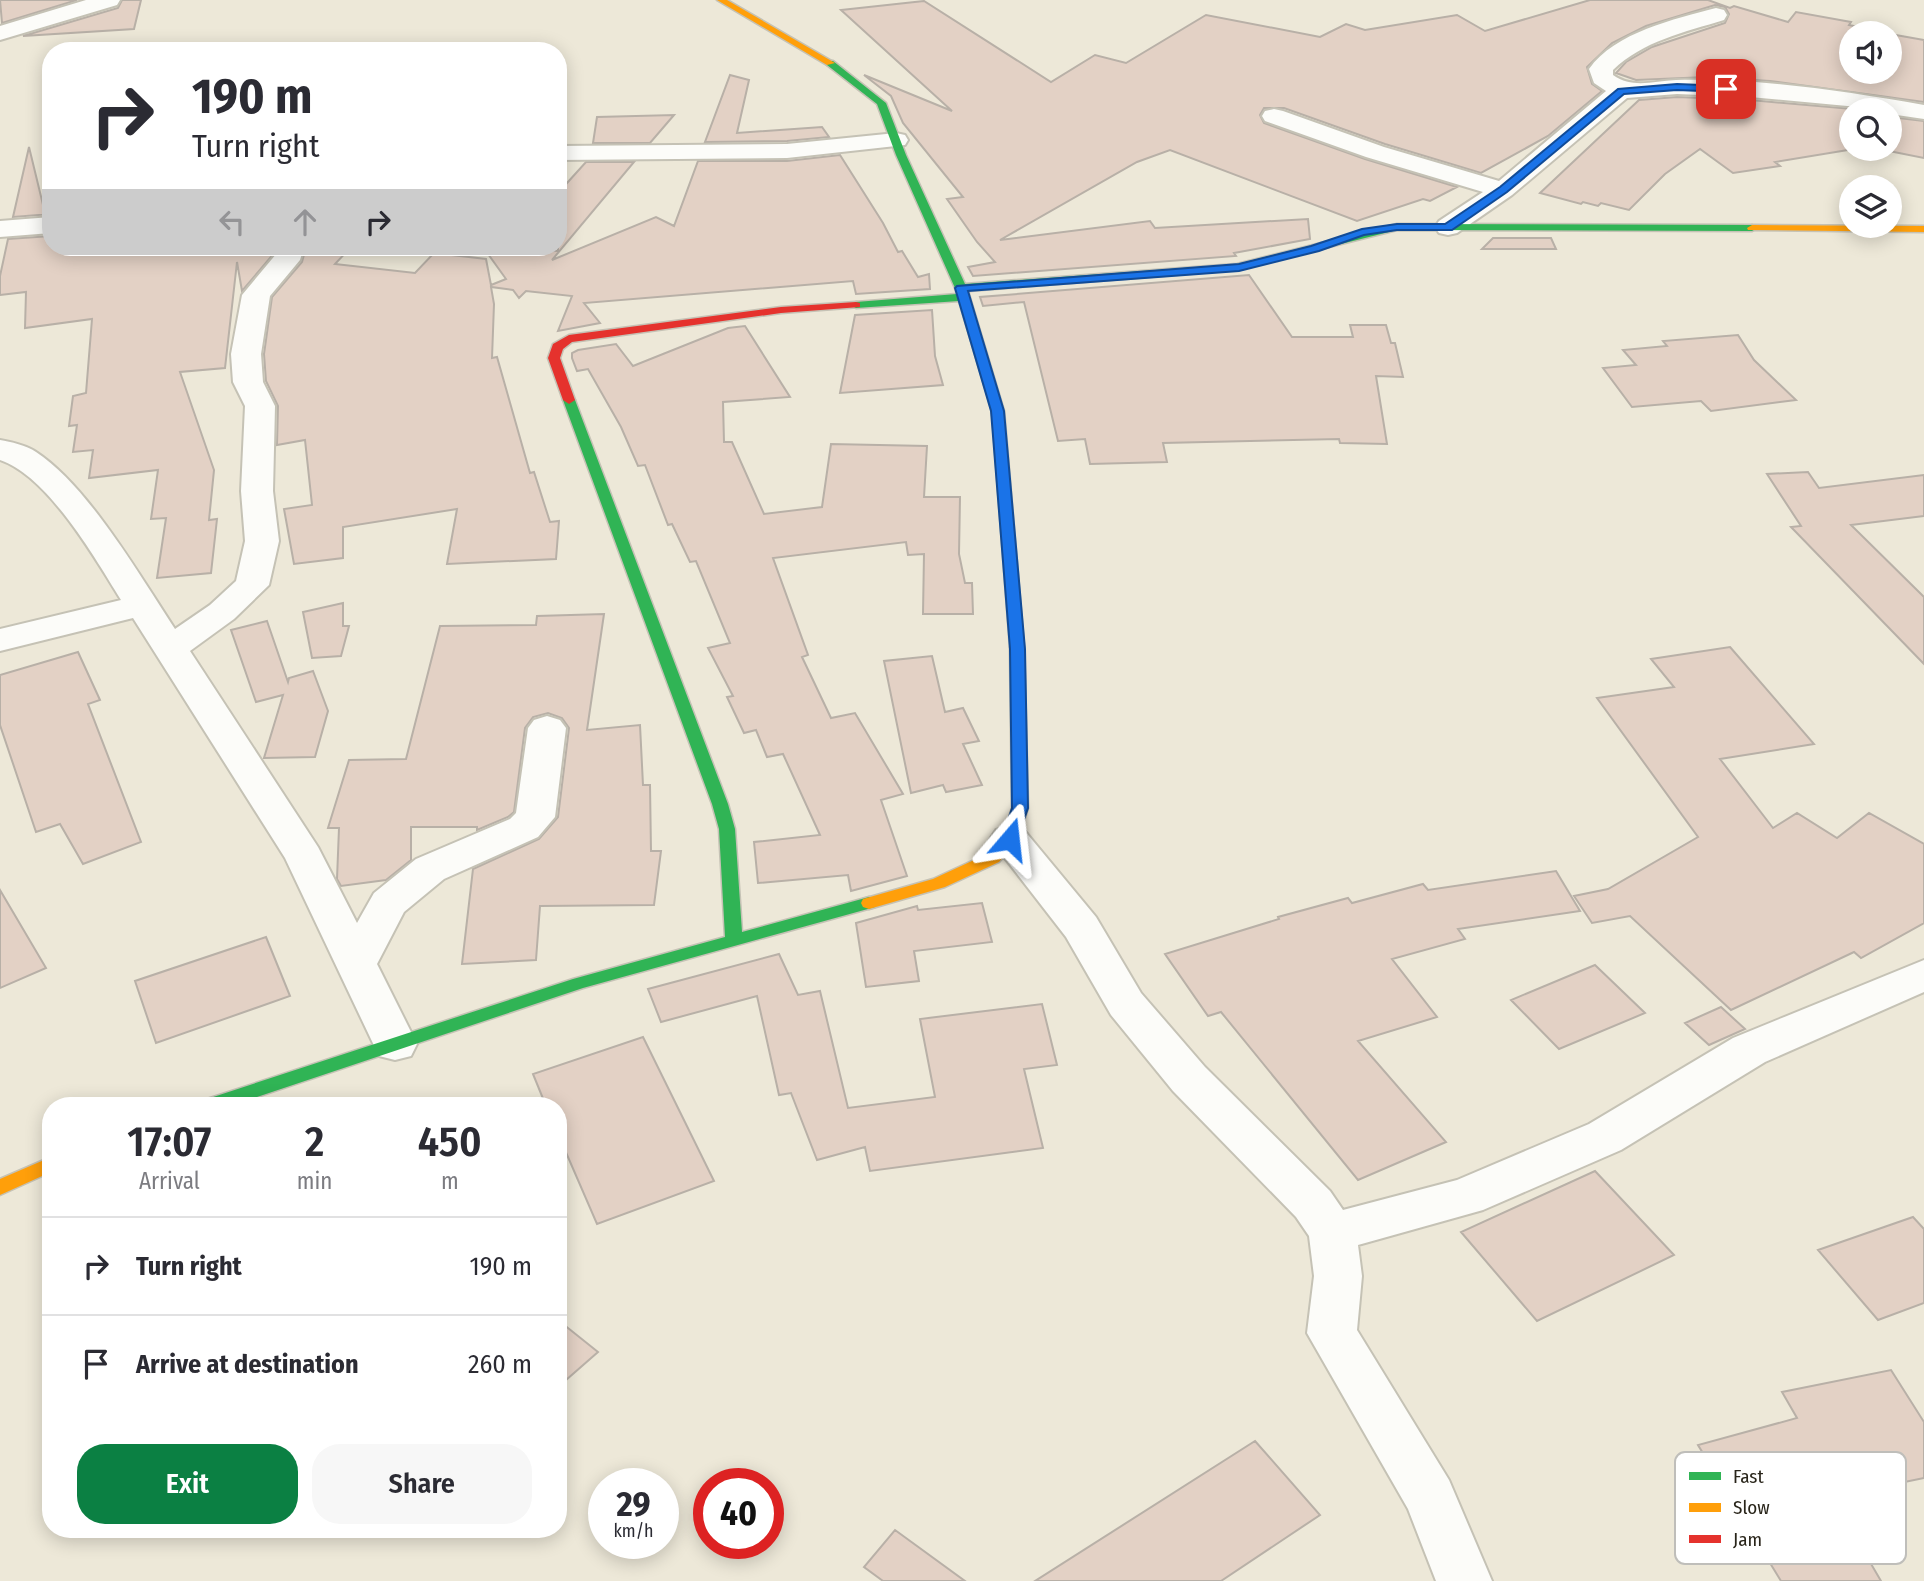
<!DOCTYPE html>
<style>
body{margin:0;font-family:"Fira Sans Condensed",sans-serif;background:#f7f7f7;color:#2b2b33;height:100vh;display:flex;flex-direction:column;font-size:26px;white-space:nowrap}
*{box-sizing:border-box;margin:0}
p{font-size:23px;color:#7c7c81}
.icon{flex:none;width:38px;height:38px;fill:none;stroke:currentColor;stroke-width:2;stroke-linecap:round;stroke-linejoin:round}
.map{position:relative;flex:1;overflow:hidden}
.side{position:absolute;left:42px;top:1097px;width:525px;height:441px;display:flex;flex-direction:column;background:#fff;border-radius:28px;box-shadow:0 4px 18px #0003}
.side>*{flex:none}
.banner{position:absolute;left:42px;top:42px;width:525px;height:214px;border-radius:28px;box-shadow:0 4px 18px #0003;background:#fff;color:#2b2b33;overflow:hidden}
.controls{position:absolute;left:1839px;top:21px;display:grid;gap:14px}
.controls a{display:grid;place-items:center;width:63px;height:63px;border-radius:50%;background:#fff;box-shadow:0 4px 18px #0003;font-size:35px}
.speed{position:absolute;left:588px;top:1468px;display:flex;gap:14px;font-size:35px;font-weight:700;text-align:center}
.speed>*{display:grid;place-content:center;width:91px;height:91px;border-radius:50%;background:#fff;box-shadow:0 4px 18px #0003;line-height:1}
.speed small{font-size:18px;font-weight:400}
.speed .limit{border:10px solid #d22;background:#fff;color:#111}
.pin{position:absolute;display:grid;place-items:center;width:60px;height:60px;color:#fff;margin:-30px;border-radius:14px;box-shadow:0 4px 10px #0006}
.me{position:absolute;width:77px;margin:-38px;rotate:17deg;stroke-linejoin:round;filter:drop-shadow(0 0 5px #0008)}
.turn{display:flex;align-items:center;gap:24px;height:147px;padding:0 35px;font-size:32px}
.turn .icon{width:91px;height:91px;stroke-width:2.5}
.turn b{display:block;font-size:49px;line-height:60px}
.lanes{display:flex;align-items:center;height:66px;padding:0 35px;background:#0003;justify-content:center;gap:35px;direction:ltr}
.lanes .off{opacity:.35}
.eta{display:flex;justify-content:space-evenly;align-items:center;height:119px;text-align:center}
.eta b{font-size:42px;font-weight:600;line-height:49px}
.cta{display:flex;gap:14px;margin-top:auto;padding:14px 35px}
.cta a{flex:1;height:80px;border-radius:28px;background:#0b8043;color:#fff;font-size:28px;font-weight:600;line-height:80px;text-align:center}
.cta a+a{background:#f7f7f7;color:#2b2b33}
ul{padding:0;list-style:none}
li{display:flex;align-items:center;gap:21px;height:98px;padding:0 35px;border-top:2px solid #e1e1e2}
li div{flex:1}
li b{display:block;font-size:26px}
li em{font-style:normal}
.map>svg:first-child{display:block}
</style>
<div class="map">
<svg width="1924" height="1581" viewBox="0 0 1924 1581">
<rect width="100%" height="100%" fill="#ede8d8"/>
<path fill="#e3d1c5" stroke="#b8b0a7" stroke-width="2" d="M0 0H77L2 23Z
M122 0H141L134 29 23 36 118 8Z
M1590 0H1708L1730 8 1734 6 1788 22 1796 12 1851 22 1849 25 1888 33H1852V72H1890V34L1924 40V102L1770 81 1707 77 1636 80 1616 73 1626 62 1652 47 1725 23 1729 14 1725 7 1715 5 1646 26 1612 43 1587 67 1592 84 1602 91 1548 136 1481 173 1385 144 1284 108H1264L1260 115 1264 123 1365 159 1457 187 1430 201 1423 199 1357 221 1170 150 1137 162 1000 240 1150 221 1155 228 1308 219 1310 239 1234 253 1236 256 973 276 968 267 995 262 977 242 947 199 963 197 903 123 891 96 864 75 952 111 841 10 924 1 1051 82 1095 55 1126 63 1206 15 1320 37 1346 24 1365 30 1457 15 1485 31Z
M730 75 749 80 737 133 822 127 829 137 787 141 705 142Z
M1677 97 1750 100 1864 110H1852V149H1854L1775 162 1780 166 1733 173 1700 149 1665 174 1629 210 1601 203 1598 206 1583 202 1581 204 1540 193 1639 100Z
M674 115 650 143H593L597 117Z
M1890 117 1924 121V158L1879 149H1890Z
M29 147 45 213 51 214 13 217Z
M840 155 883 223 898 252 902 251 918 277 929 274 930 289 856 294 853 281 584 303 600 323 558 331 572 296 526 291 519 298 513 290 491 287 494 304 492 358 497 357 530 473 534 472 550 522 559 521 556 559 447 564 457 509 343 527V558L294 564 284 509 312 505 305 440 277 445 278 406 266 381 264 354 272 297 302 262 306 247H351L335 264 415 273 434 253 486 259 491 285 506 279 483 247H525L558 251V193L586 162H634L552 260 656 217 674 226 698 161H787Z
M51 236V247H275V252L242 291 237 262 225 368 180 372 214 470 209 520 217 519 211 573 157 578 166 518 151 519 158 470 89 478 93 450 73 452 77 425 69 426 73 396 86 393 92 319 25 328 26 292 0 295V276L8 239Z
M1493 238H1551L1556 249H1482Z
M1249 275 1292 337H1353L1350 325H1386L1391 343H1395L1403 377 1376 376 1387 444 1340 443 1339 439 1163 443 1167 462 1090 464 1085 439 1058 441 1024 302 983 306 980 297Z
M932 310 935 356 943 385 840 393 855 315Z
M745 326 790 397 723 402 724 442H732L764 514 822 507 831 444 927 446 924 497H960L959 554 965 583H972L973 614H923L924 554 908 555 906 542 773 558 808 655 802 657 831 718 855 713 903 794 881 800 907 876 851 891 848 875 758 883 754 842 820 835 783 754 767 757 756 730 744 733 727 697 733 696 708 648 730 643 696 561 690 562 672 524 668 525 645 465 638 466 621 427 588 369 577 371 572 358V353L578 350 616 344 633 366 728 328Z
M1738 335 1754 360 1796 400 1711 411 1701 401 1632 407 1603 368 1636 365 1623 350 1667 346 1663 341Z
M1808 472 1819 488 1924 475V516L1851 525 1924 597V664L1791 527 1801 526 1767 474Z
M343 603V626H349L341 656 312 658 303 612Z
M604 614 587 730 640 725 643 785H650L651 851H661L654 905 540 906 536 960 462 964 473 869 539 839 558 817 569 728 562 718 548 713 533 717 525 728 514 812 508 817 477 830V827H411V860L386 880 341 886 337 879 339 828H328L349 760 406 759 440 626 536 625 537 616Z
M267 621 288 682 289 678 313 671 328 711 315 757 264 758 283 695 256 702 231 630Z
M1730 647 1814 744 1720 759 1773 828 1797 813 1837 838 1869 813 1924 844V923L1861 958 1854 952 1731 1010 1630 916 1592 923 1574 896 1608 889 1698 837 1597 698 1674 687 1651 659Z
M78 652 100 700 88 704 141 842 83 864 60 824 36 832 0 725V675Z
M932 656 945 712 963 708 979 741 963 744 982 785 946 792 943 785 911 793 884 661Z
M1556 871 1580 911 1458 929 1465 939 1392 959 1437 1017 1358 1041 1446 1142 1358 1180 1221 1012 1208 1016 1165 954 1279 919 1278 917 1348 898 1352 903 1423 884 1428 890Z
M0 890 46 968 0 988Z
M982 903 992 942 914 951 919 981 866 987 856 923 917 906 918 910Z
M266 937 290 996 156 1043 135 981Z
M779 954 798 995 820 991 848 1108 935 1097 920 1019 1042 1004 1057 1065 1024 1069 1043 1148 870 1171 865 1147 817 1160 791 1093 779 1095 757 996 661 1022 648 989Z
M1595 965 1645 1013 1559 1049 1511 1000Z
M1721 1007 1745 1029 1709 1045 1685 1023Z
M643 1037 714 1181 597 1224 558 1134V1106H546L533 1074Z
M1595 1171 1674 1255 1537 1321 1461 1232Z
M1913 1217 1924 1229V1303L1878 1320 1818 1250Z
M558 1320 598 1352 558 1387Z
M1891 1370 1924 1422V1478L1832 1497 1881 1581H1781L1698 1445 1797 1418 1782 1392Z
M1255 1441 1320 1515 1221 1581H1035Z
M895 1530 965 1581H883L864 1567Z"/>
<g fill="none" stroke-linecap="round" stroke-linejoin="round">
<defs>
<path id="street" d="M86 0H120L117 5 0 40V26Z
M1716 8 1724 10 1727 15 1724 20C1685 32 1643 41 1613 70V75C1633 89 1653 81 1676 80 1759 78 1843 91 1924 105V119L1890 114V110L1750 97 1677 94 1627 98 1512 195 1457 233 1448 235 1439 233 1435 227 1439 221 1483 192 1366 157 1265 121 1262 116 1265 111 1274 109 1283 111 1384 147 1499 181 1606 91 1594 83 1589 69C1615 32 1675 19 1716 8Z
M896 133 905 135 908 140 905 145 787 158 558 160V146L787 144Z
M51 217V233L0 237V221Z
M278 247H304L300 260 270 296 261 354 263 382 275 406 273 491 279 541 269 585 234 619 190 651 318 847 357 923 374 893 416 859 510 819 516 813 528 728 534 720 547 716 560 720 566 728 555 817 538 837 444 879 404 912 377 964 417 1044 411 1056 395 1060 379 1056 285 858 133 618 0 651V629L121 600C95 558 48 476 0 460V440C11 442 26 445 36 452 88 486 140 576 175 629L210 605 236 581 245 541 241 491 245 406 233 382 231 354 242 295 277 253Z
M1010 826 1024 830 1096 917 1141 993 1205 1067 1330 1191 1343 1210 1457 1180 1589 1124 1733 1038 1924 960V992L1765 1062 1621 1150 1483 1210 1358 1245 1362 1276 1357 1330 1449 1480 1492 1581H1436L1408 1509 1307 1333 1314 1276 1309 1236 1296 1217 1173 1091 1111 1015 1066 937 990 839 996 830Z"/>
<path id="fast" d="M827 61H833L886 103 906 155 965 284 1237 264 1397 224 1752 225 1757 228 1752 231 1397 230 1237 270 968 291 1004 411 1024 647 1017 651 1010 647 992 411 959 301 856 308 850 305 856 302 957 294 955 288 896 155 877 104 827 65Z
M569 396 575 400 728 804 735 829 742 932 869 897 875 899 877 903 875 907 583 988 230 1106H199L201 1101 573 979 725 937 719 829 712 804 563 400Z"/>
<path id="slow" d="M717 0H727L835 63 827 65Z
M1752 225 1924 226V232L1748 230 1747 228Z
M1017 643 1024 647 1028 808 1018 839 999 862 945 887 869 909 863 907 861 903 863 899 933 879 987 854 1003 837 1012 808 1010 647Z
M51 1157V1172L0 1195V1179Z"/>
<path id="jam" d="M856 302 860 303V307L781 313 572 342 563 349 560 358 575 400 569 404 563 400 548 358 553 344 569 335 781 307Z"/>
</defs>
<use href="#street" stroke="#c5c2b5" stroke-width="4"/>
<use href="#fast" stroke="#c5c2b5" stroke-width="3"/>
<use href="#slow" stroke="#c5c2b5" stroke-width="3"/>
<use href="#jam" stroke="#c5c2b5" stroke-width="3"/>
<use href="#street" fill="#fcfcf9" fill-rule="evenodd"/>
<use href="#fast" fill="#30b455" fill-rule="evenodd"/>
<use href="#slow" fill="#ff9f0a" fill-rule="evenodd"/>
<use href="#jam" fill="#e5322d" fill-rule="evenodd"/>
</g>
<path fill="#1a73e8" stroke="#114b97" stroke-width="2" d="M1677 84 1726 86 1731 89 1726 92 1677 90 1624 94 1507 192 1452 230H1397L1364 235 1319 251 1239 271 968 291 1004 411 1025 649 1028 808 1016 842H1004L1002 839 1012 808 1010 649 991 411 955 288 957 286 1239 264 1311 246 1362 229 1397 224H1445L1500 187 1618 89Z"/>
<rect x="1675" y="1452" width="231" height="112" rx="10" fill="#fff" stroke="#bfbeba" stroke-width="2"/>
<rect x="1689" y="1472" width="32" height="8" fill="#30b455"/>
<rect x="1689" y="1503" width="32" height="9" fill="#ff9f0a"/>
<rect x="1689" y="1535" width="32" height="8" fill="#e5322d"/>
<g font-size="19" fill="#29251a">
<text x="1733" y="1483">Fast</text>
<text x="1733" y="1514">Slow</text>
<text x="1733" y="1546">Jam</text>
</g>
</svg>
<div class="controls">
<a><svg class="icon" aria-label="sound" viewBox="0 0 24 24"><path d="M4 9h4l5-4v14l-5-4H4zM17 9q2 3 0 6"/></svg></a>
<a><svg class="icon" aria-label="search" viewBox="0 0 24 24"><circle cx="10" cy="10" r="6"/><path d="M15 15l6 6"/></svg></a>
<a><svg class="icon" aria-label="layers" viewBox="0 0 24 24"><path d="M12 4l9 5-9 5-9-5zM3 14l9 5 9-5"/></svg></a>
</div>
<div class="speed"><div>29<small>km/h</small></div><div class="limit">40</div></div>
<div class="pin" style="left:1726px;top:89px;background:#d93025"><svg class="icon" aria-label="arrive" viewBox="0 0 24 24"><path d="M6 21V4h12l-3 4 3 4H6"/></svg></div>
<svg class="me" style="left:1010px;top:839px" viewBox="-20 -20 40 40"><path d="M0-17L14 15 0 8-14 15z" fill="#1a73e8" stroke="#fff" stroke-width="4"/></svg>
<div class="banner">
<div class="turn"><svg class="icon" aria-label="right" viewBox="0 0 24 24"><path d="M7 20v-9h11M14 6l5 5-5 5"/></svg><div><b>190 m</b>Turn right</div></div>
<div class="lanes"><svg class="icon off" aria-label="left" viewBox="0 0 24 24"><path d="M17 20v-9H6M10 6l-5 5 5 5"/></svg><svg class="icon off" aria-label="ahead" viewBox="0 0 24 24"><path d="M12 20V5M6 11l6-6 6 6"/></svg><svg class="icon" aria-label="right" viewBox="0 0 24 24"><path d="M7 20v-9h11M14 6l5 5-5 5"/></svg></div>
</div>
<section class="side">
<div class="eta">
<div><b>17:07</b><p>Arrival</p></div>
<div><b>2</b><p>min</p></div>
<div><b>450</b><p>m</p></div>
</div>
<ul>
<li><svg class="icon" aria-label="right" viewBox="0 0 24 24"><path d="M7 20v-9h11M14 6l5 5-5 5"/></svg><div><b>Turn right</b></div><em>190 m</em></li>
<li><svg class="icon" aria-label="arrive" viewBox="0 0 24 24"><path d="M6 21V4h12l-3 4 3 4H6"/></svg><div><b>Arrive at destination</b></div><em>260 m</em></li>
</ul>
<div class="cta"><a>Exit</a><a>Share</a></div>
</section>
</div>
